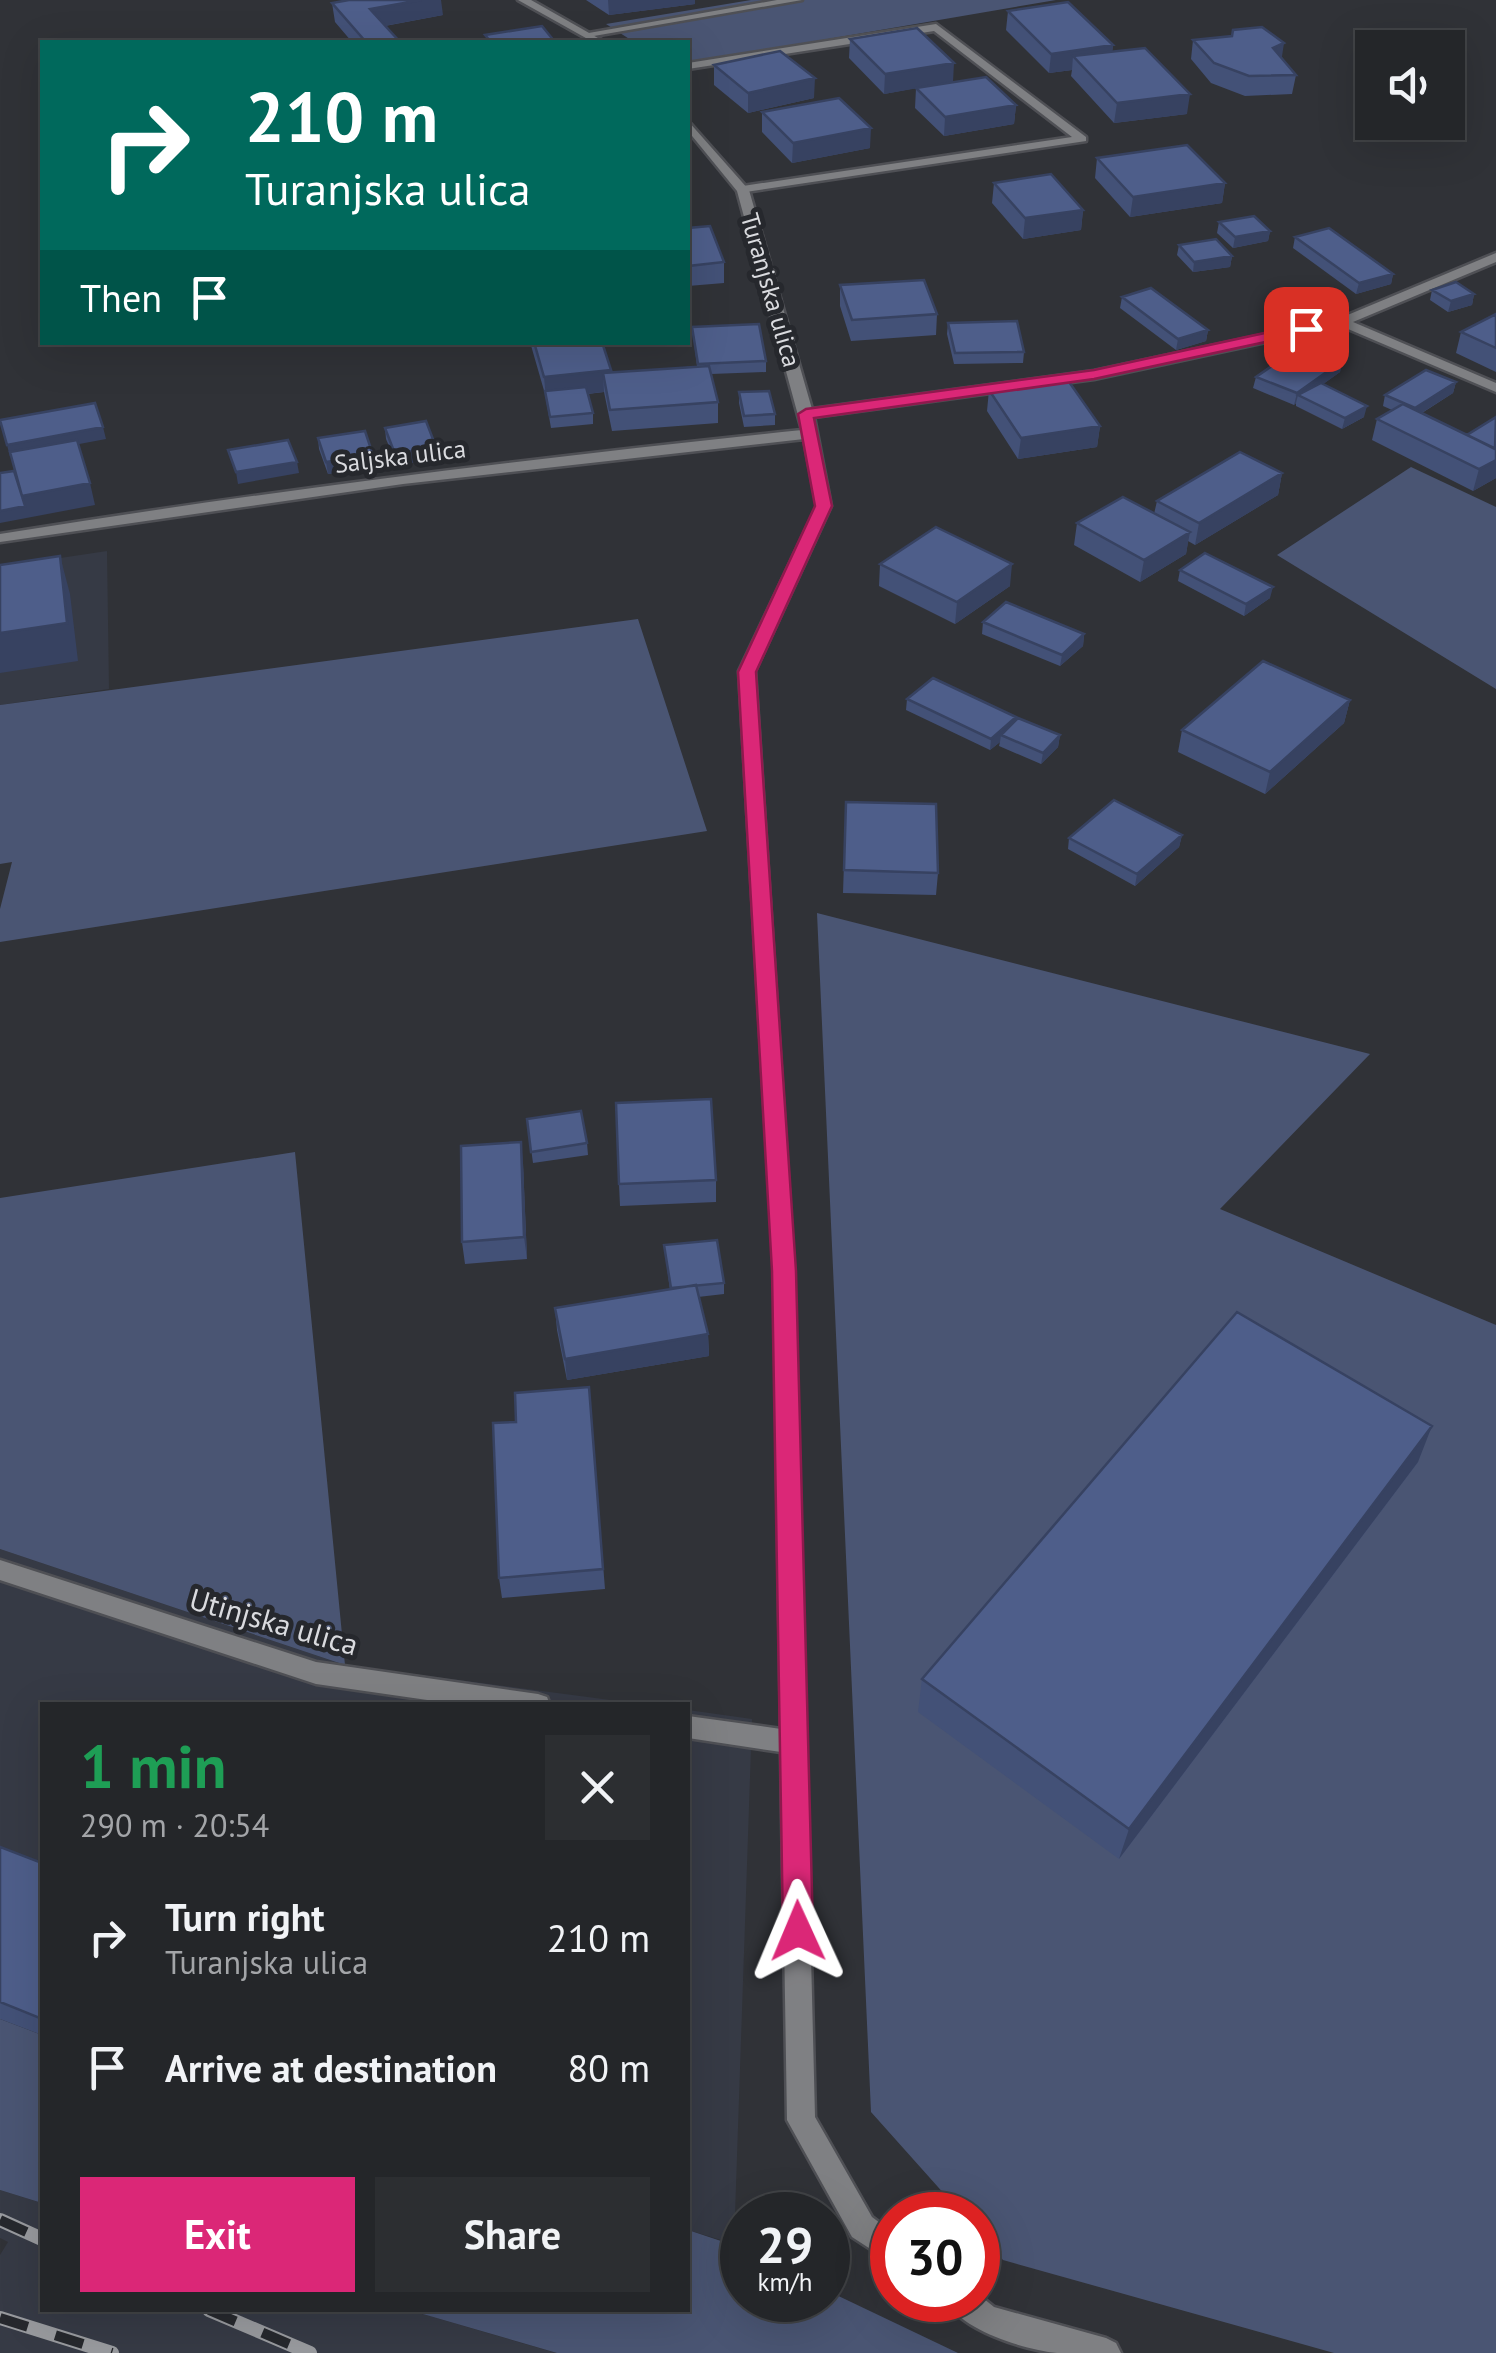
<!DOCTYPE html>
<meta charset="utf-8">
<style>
body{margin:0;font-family:"PT Sans",sans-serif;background:#2c2e31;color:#f1f3f6;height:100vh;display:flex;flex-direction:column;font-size:38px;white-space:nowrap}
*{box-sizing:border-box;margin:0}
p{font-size:32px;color:#a3a5a8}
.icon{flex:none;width:55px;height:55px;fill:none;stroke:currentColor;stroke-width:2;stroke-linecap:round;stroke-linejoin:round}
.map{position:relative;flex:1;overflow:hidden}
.drawer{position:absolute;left:40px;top:1702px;width:650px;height:610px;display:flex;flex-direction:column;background:#242629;border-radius:0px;box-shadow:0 10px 40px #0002,0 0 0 2px #414346}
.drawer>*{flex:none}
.hud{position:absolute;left:40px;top:40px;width:650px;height:305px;border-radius:0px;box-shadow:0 10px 40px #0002,0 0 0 2px #414346;background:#00695c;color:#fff;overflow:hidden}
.tools{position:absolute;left:1355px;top:30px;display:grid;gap:20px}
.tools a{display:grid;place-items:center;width:110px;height:110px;border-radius:0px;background:#242629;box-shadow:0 10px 40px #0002,0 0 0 2px #414346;font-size:50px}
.speed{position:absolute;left:720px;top:2192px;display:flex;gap:20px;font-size:50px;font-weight:700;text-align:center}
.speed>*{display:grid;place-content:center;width:130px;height:130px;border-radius:50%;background:#242629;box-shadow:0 10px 40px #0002,0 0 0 2px #414346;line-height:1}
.speed small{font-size:25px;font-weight:400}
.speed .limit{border:15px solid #d22;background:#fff;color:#111}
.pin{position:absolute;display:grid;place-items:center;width:85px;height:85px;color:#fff;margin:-42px;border-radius:20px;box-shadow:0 5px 15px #0006}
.me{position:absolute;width:110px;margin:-55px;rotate:359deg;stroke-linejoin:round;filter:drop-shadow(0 0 8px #0008)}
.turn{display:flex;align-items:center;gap:35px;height:210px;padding:0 40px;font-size:45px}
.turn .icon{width:130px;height:130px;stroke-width:2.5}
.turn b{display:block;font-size:70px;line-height:85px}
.then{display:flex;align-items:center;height:95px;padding:0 40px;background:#0003;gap:20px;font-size:38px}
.round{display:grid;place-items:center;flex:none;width:105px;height:105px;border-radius:0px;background:#2c2e31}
.summary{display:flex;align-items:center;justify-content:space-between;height:170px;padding:0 40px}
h1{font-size:60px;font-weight:800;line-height:75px;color:#1e9e55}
.action{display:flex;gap:20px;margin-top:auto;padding:20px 40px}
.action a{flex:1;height:115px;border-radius:0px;background:#db2777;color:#fff;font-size:40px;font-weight:800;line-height:115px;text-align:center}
.action a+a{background:#2c2e31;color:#f1f3f6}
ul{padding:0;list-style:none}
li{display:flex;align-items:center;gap:30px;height:130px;padding:0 40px}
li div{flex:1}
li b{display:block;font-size:38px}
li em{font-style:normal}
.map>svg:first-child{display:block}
</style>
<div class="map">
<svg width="1496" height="2353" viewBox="0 0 1496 2353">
<rect width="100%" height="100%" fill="#303237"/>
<path fill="#363a45" d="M107 551 109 689 0 705V567Z
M0 1549 345 1665 648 1705H42V2035L0 2019Z
M688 1710 752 1719 734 2244 688 2230Z
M0 2190 42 2203V2310H409L556 2353H0V2255L8 2242 0 2238Z"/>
<path fill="#4a5573" d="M751 0H1056L688 63V42H634L606 24Z
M1411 467 1496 507V689L1277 555Z
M638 619 707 831 0 942V909L12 862 0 864V705Z
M817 913 1370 1054 1220 1209 1496 1325V2353H1334L1003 2260 978 2231V2215H963L871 2112Z
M295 1152 345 1665 0 1549V1198Z
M0 2019 42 2035V2203L0 2190Z
M688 2230 742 2248V2300H828V2291L958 2353H557L409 2310H688Z"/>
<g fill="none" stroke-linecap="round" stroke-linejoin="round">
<defs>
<path id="service" d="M777 0H802L588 37 583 34Z
M936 24 1086 137V141L739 193 737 190 743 186 1072 137 934 31 688 69V63Z"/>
<path id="minor" d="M518 0H531L605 42H593Z
M688 121 749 190 812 409 1094 371 1338 319 1496 253V262L1353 322 1496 383V392L1341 326 1094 379 814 417 831 506 755 671 794 1271 815 2117 872 2217 892 2232V2263L852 2237 787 2120 781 1752 688 1738V1716L781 1729 774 1271 739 671 817 506 804 439 403 484 0 542V534C266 491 534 458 802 430L737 191 688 131Z
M0 1560 316 1662 538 1694 547 1697 550 1705H462L316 1684 0 1580Z
M978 2294 994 2307 1106 2338 1116 2343 1121 2353C1100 2353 1078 2353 1057 2353 1026 2350 959 2330 947 2300H978Z"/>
</defs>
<use href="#service" stroke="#4f5055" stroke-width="5"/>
<use href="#minor" stroke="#4f5055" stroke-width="5"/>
<use href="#service" fill="#7f8083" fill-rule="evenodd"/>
<use href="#minor" fill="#7f8083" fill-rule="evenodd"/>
<defs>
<path id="rail" d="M0 2220 42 2239
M209 2310 310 2353
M0 2318 112 2353"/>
</defs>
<use href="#rail" stroke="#989a9e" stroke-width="14"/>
<use href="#rail" stroke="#26282d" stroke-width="10" stroke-dasharray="29" stroke-linecap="butt"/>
</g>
<path fill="#435177" d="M586 0H695V4L609 15Z
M332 3 443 15 385 26 400 42H352L335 22Z
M1008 11 1113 45 1112 52 1187 114 1114 123 1071 76 1072 70 1049 73 1006 30Z
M850 39 953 82 1016 105 1014 124 944 136 915 108 916 88 884 94 849 58Z
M1193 40 1282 58 1296 75 1292 94 1245 96 1211 83 1191 59Z
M714 65 814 98 748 113 714 85Z
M762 112 870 148 792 163 762 132Z
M1097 158 1225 183 1222 203 1130 217 1095 178Z
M994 183 1083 210 1081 230 1023 239 992 203Z
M1219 222 1270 231 1268 241 1233 248 1217 233Z
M688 228 724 262V283L688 286Z
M1295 237 1393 274 1391 284 1356 294 1293 248Z
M1179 245 1232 256 1230 267 1193 272 1177 255Z
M840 285 937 314 936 335 851 341 840 306Z
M1432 290 1474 294 1472 305 1448 312 1430 300Z
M1122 297 1208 330 1206 341 1176 350 1120 308Z
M1496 314V372L1456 353 1461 332Z
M948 323 1024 352 1023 363 954 364 947 334Z
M692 327 766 361V372L711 374 718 402V423L612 431 604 392 588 394 593 413V424L551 428 545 394 530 342H602L611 373 697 366Z
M1342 361 1340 372 1323 384 1364 417 1342 429 1296 406V403L1294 405 1253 388 1256 377Z
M1456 382 1453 393 1422 413 1467 435 1496 417V478L1473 491 1372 440 1377 419 1392 410 1383 406 1385 395Z
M989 390 1100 426 1097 447 1018 459 987 411Z
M739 392 775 414V425L744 427 739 403Z
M385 428 436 447 437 459 397 465 386 439Z
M318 438 373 455 375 466 328 474 319 449Z
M1282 473 1278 495 1195 545 1188 541 1186 554 1140 582 1074 545 1077 523 1154 514 1157 501Z
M880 564 1010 586 955 624 879 586Z
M1180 570 1270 598 1244 616 1178 581Z
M983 622 1084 634 1083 646 1060 666 982 634Z
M907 699 1016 717 1015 720 1060 735 1058 747 1041 764 999 746 1000 742 990 750 906 710Z
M1350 700 1344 723 1265 794 1178 752 1182 730Z
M846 802 938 873 936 895 843 893Z
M1182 835 1179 847 1135 886 1068 849 1069 838Z
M527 1119 587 1143 588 1155 533 1163Z
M523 1163 527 1259 465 1264 462 1242Z
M716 1180V1202L620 1206 619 1184Z
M664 1245 724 1283V1294L698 1297 708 1334 709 1356 567 1380 557 1330 555 1308 670 1290Z
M589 1387 605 1589 502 1598 499 1578 516 1422Z
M1418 1462 1119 1859 918 1712 922 1679Z
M0 1847 42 1863V2035L0 2019Z"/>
<path fill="#374261" d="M421 0H441L443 15 373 28 370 9Z
M608 0H695V4L609 15Z
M1284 43 1281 63 1273 48Z
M1113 45 1111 64 1073 56 1072 70 1049 73 1051 54Z
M954 63 953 82 884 94 885 74Z
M815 78 814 98 748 113V93Z
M1190 94 1187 114 1114 123 1117 103Z
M1016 105 1014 124 944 136 945 117Z
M871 128 870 148 792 163 793 143Z
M1225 183 1222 203 1130 217 1133 197Z
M1083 210 1081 230 1023 239 1025 218Z
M1270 231 1268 241 1233 248 1235 237Z
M1232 256 1230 267 1193 272 1194 262Z
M1393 274 1391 284 1356 294 1359 283Z
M1474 294 1472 305 1448 312 1451 301Z
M1208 330 1206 341 1176 350 1178 339Z
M1342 361 1340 372 1304 398 1298 395 1296 403 1294 405 1297 393Z
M611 370 612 391 603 373 604 392 546 398 544 377Z
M1456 382 1453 393 1412 419 1415 408Z
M1367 406 1364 417 1342 429 1345 418Z
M1100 426 1097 447 1018 459 1021 438Z
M103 427 106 439 10 457 7 445Z
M436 447 437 459 397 465 395 454Z
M373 455 375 466 328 474 326 462Z
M1496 460V478L1473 491 1479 469Z
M297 462 299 473 238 484 236 472Z
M1282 473 1278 495 1195 545 1199 523Z
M90 483 95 505 0 523V511L22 496Z
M1190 532 1186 554 1140 582 1144 560Z
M60 556 70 594 78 661 0 673V633Z
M1012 564 1010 586 955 624 957 602Z
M1273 587 1270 598 1244 616 1246 604Z
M1084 634 1083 646 1060 666 1062 655Z
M1350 700 1344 723 1265 794 1270 772Z
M1016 717 1014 729 1001 735 1000 742 990 750 991 739Z
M1060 735 1058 747 1041 764 1043 753Z
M1182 835 1179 847 1135 886 1137 874Z
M521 1142 523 1163 527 1259 524 1237Z
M708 1334 709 1356 567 1380 565 1359Z
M1432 1426 1418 1462 1119 1859 1129 1829Z"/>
<path fill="#4e5e8a" stroke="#374261" stroke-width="2.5" d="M349 0H421L370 9 400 42H366L332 3Z
M1068 2 1113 45 1051 54 1008 11Z
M542 26 555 42H491L485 35Z
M1262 27 1284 43 1273 48 1296 75 1249 76 1214 63 1193 40 1232 36 1233 30Z
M917 28 954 63 885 74 850 39Z
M1145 48 1190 94 1117 103 1073 56Z
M780 51 815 78 748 93 714 65Z
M986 77 1016 105 945 117 916 88Z
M839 98 871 128 793 143 762 112Z
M1187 145 1225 183 1133 197 1097 158Z
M1051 174 1083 210 1025 218 994 183Z
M1254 216 1270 231 1235 237 1219 222Z
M710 226 724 262 688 266V228Z
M1329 228 1393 274 1359 283 1295 237Z
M1216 239 1232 256 1194 262 1179 245Z
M924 280 937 314 852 320 840 285Z
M1456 282 1474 294 1451 301 1432 290Z
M1151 288 1208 330 1178 339 1122 297Z
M1496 314V348L1461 332Z
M1017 321 1024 352 955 353 948 323Z
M759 324 766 361 698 364 692 327Z
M534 342H602L611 370 544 377Z
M1302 345 1342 361 1297 393 1256 377Z
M709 366 718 402 610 410 603 373Z
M1426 370 1456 382 1415 408 1385 395Z
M1067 379 1100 426 1021 438 989 390Z
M1321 383 1367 406 1345 418 1298 395Z
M586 387 593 413 550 417 545 391Z
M769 391 775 414 744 416 739 392Z
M95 403 103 427 7 445 0 420Z
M1403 404 1496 449V460L1479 469 1377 419Z
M1496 417 1495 449 1467 435Z
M426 421 436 447 395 454 385 428Z
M365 431 373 455 326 462 318 438Z
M77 440 90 483 22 496 10 452Z
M288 440 297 462 236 472 228 450Z
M1240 452 1282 473 1199 523 1157 501Z
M14 471 25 506 0 511V473Z
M1123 497 1190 532 1144 560 1077 523Z
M936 527 1012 564 957 602 880 564Z
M1205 553 1273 587 1246 604 1180 570Z
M60 556 67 623 0 633V565Z
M1006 602 1084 634 1062 655 983 622Z
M1263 661 1350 700 1270 772 1182 730Z
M933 678 1016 717 991 739 907 699Z
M1018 718 1060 735 1043 753 1001 735Z
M1114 800 1182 835 1137 874 1069 838Z
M846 802 936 804 938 873 844 870Z
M711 1099 716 1180 619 1184 616 1103Z
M581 1111 587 1143 531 1152 527 1119Z
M521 1142 524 1237 462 1242 461 1146Z
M717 1240 724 1283 671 1288 664 1245Z
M696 1285 708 1334 565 1359 555 1308Z
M1237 1312 1432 1426 1129 1829 922 1679Z
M589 1387 603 1569 499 1578 493 1423 516 1422 515 1393Z
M0 1847 42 1863V2019L0 2002Z"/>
<path fill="#db2777" stroke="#8e194d" stroke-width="2.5" d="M1306 324 1314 329 1312 332 1094 379 814 418 832 506 756 672 796 1271 813 1931 808 1941 798 1945 788 1941 783 1931 772 1271 738 672 815 506 798 414 806 409 1094 370Z"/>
<g text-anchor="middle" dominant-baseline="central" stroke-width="10" stroke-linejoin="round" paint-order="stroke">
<g font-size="25" fill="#dadbdf" stroke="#26282d">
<text transform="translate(771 290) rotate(74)">Turanjska ulica</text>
<text transform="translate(400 456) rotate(-7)">Saljska ulica</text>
</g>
<g font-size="30" fill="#dadbdf" stroke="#26282d">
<text transform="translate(274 1621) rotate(16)">Utinjska ulica</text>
</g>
</g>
</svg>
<div class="tools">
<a><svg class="icon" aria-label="sound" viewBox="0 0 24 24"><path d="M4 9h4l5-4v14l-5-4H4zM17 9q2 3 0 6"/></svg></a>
</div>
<div class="speed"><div>29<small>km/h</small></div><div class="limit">30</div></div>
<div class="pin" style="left:1306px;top:329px;background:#d93025"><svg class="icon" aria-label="arrive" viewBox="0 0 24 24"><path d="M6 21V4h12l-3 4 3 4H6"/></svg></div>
<svg class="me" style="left:798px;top:1931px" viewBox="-20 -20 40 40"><path d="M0-17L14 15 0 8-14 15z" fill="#db2777" stroke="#fff" stroke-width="4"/></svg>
<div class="hud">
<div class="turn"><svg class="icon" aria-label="right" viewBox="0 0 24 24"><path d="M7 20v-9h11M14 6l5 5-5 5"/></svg><div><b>210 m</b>Turanjska ulica</div></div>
<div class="then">Then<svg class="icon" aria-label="arrive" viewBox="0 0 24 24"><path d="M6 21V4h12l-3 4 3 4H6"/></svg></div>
</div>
<section class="drawer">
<div class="summary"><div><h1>1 min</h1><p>290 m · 20:54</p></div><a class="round"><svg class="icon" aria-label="close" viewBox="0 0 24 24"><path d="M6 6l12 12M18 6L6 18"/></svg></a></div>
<ul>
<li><svg class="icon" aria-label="right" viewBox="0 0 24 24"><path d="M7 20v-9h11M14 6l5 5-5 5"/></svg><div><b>Turn right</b><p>Turanjska ulica</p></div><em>210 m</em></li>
<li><svg class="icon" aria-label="arrive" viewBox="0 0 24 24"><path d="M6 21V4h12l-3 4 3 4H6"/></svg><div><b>Arrive at destination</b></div><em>80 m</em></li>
</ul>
<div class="action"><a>Exit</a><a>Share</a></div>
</section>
</div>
